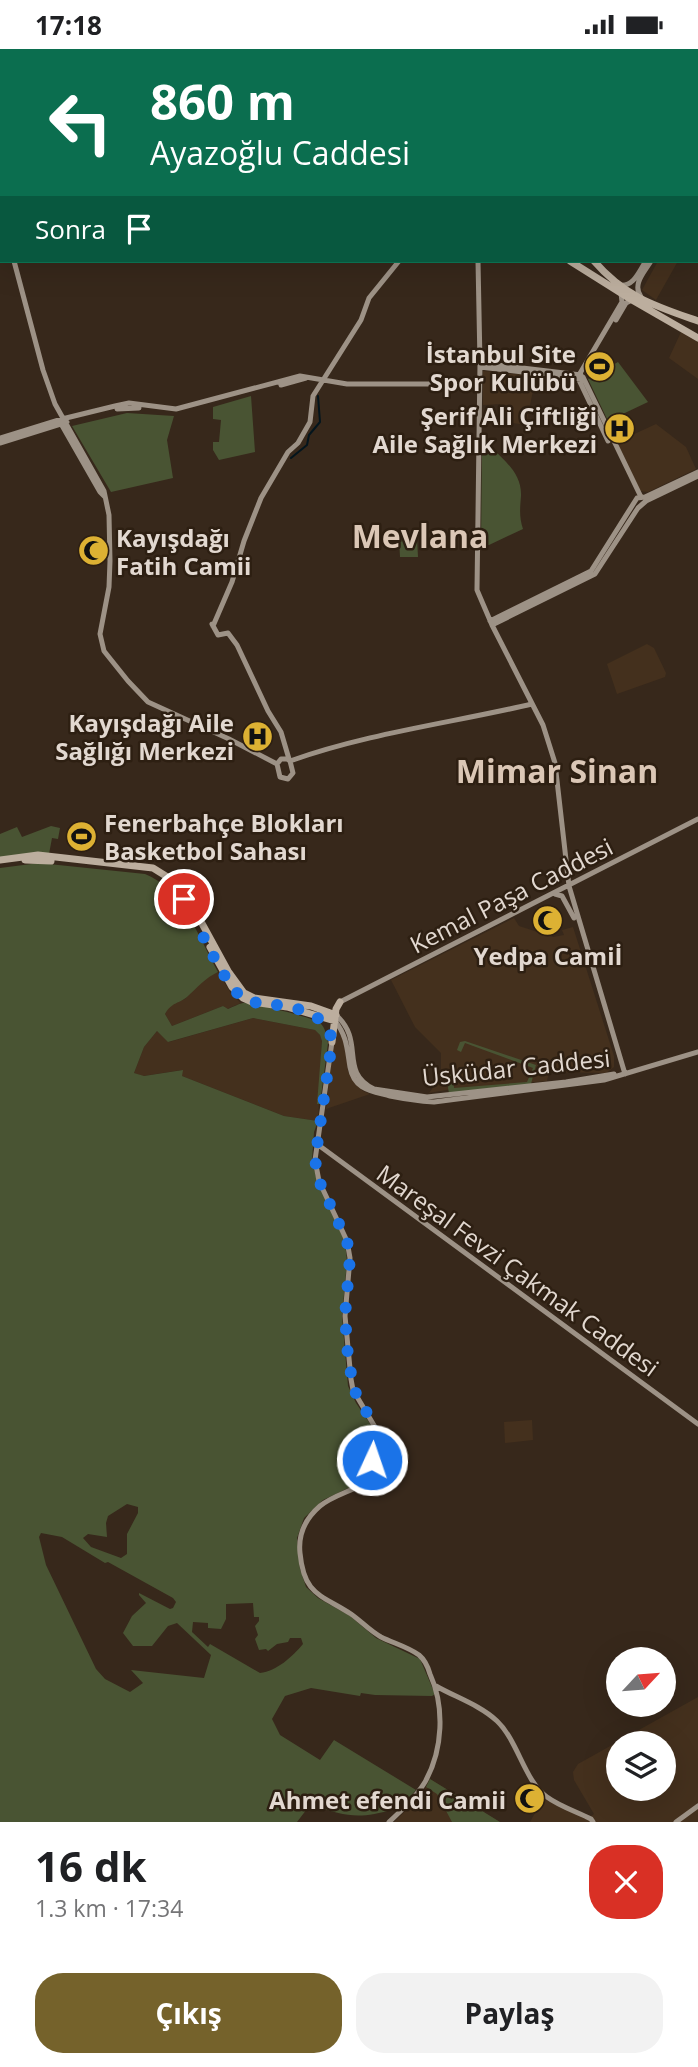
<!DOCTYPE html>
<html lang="tr">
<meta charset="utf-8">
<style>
body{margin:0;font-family:"Open Sans",sans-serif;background:#f2f2f2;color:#202124;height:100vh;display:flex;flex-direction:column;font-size:26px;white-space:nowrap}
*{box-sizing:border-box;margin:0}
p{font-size:23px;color:#757577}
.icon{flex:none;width:38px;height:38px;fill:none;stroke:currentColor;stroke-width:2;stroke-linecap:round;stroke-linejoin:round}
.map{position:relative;height:1773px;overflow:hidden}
.side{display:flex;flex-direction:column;background:#fff;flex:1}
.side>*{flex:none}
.hud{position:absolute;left:0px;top:0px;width:698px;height:214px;box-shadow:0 7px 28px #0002;background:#0b6e4f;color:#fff;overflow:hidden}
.needle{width:46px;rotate:64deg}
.tools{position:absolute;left:606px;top:1598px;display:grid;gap:14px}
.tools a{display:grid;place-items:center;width:70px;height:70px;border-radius:50%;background:#fff;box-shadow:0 7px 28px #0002;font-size:35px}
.pin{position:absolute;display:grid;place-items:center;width:60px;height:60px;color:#fff;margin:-30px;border:4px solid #fff;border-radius:50%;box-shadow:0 2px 7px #0007}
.me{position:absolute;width:77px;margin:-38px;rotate:3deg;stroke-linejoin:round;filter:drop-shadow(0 0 5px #0008)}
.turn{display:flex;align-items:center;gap:24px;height:147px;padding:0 35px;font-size:32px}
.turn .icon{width:91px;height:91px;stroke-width:2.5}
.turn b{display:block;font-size:49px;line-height:60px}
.then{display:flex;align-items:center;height:66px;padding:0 35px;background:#0003;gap:14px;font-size:26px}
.round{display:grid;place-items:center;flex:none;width:74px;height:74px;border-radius:28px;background:#f2f2f2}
.headline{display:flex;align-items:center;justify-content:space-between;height:119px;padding:0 35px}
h1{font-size:42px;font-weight:700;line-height:52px}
.cta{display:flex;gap:14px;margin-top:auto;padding:14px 35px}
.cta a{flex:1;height:80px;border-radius:28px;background:#75622b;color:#fff;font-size:28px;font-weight:700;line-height:80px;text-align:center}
.cta a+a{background:#f2f2f2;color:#202124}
.status{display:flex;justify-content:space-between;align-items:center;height:49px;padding:0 35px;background:#fff;direction:ltr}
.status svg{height:19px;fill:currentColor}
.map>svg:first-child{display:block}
</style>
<div class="status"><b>17:18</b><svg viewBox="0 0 49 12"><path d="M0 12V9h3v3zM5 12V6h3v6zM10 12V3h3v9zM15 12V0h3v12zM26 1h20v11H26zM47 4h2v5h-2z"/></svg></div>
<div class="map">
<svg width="698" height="1773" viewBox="0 0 698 1773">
<rect width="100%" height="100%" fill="#37281b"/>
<path fill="#44301d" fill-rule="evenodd" d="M658 212H678L656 251 642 241Z
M681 283 698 293V330L669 309Z
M483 322 536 327 526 376 499 372 500 355 483 356Z
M656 375 686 398 696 420 648 443 640 442 617 393Z
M647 595 654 599 666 624 665 628 617 645 607 615Z
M514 869 519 877 553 888 564 886 562 881 573 878 614 1007V1018L606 1024 549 1023 547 1032 452 1040 429 1044 435 1036 441 1023V1004L415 978 391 931Z
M218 923 232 946 241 954 227 960 223 957 172 977 165 965 170 956 185 950 205 929Z
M253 969 315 981 320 986 322 991 318 1072 284 1067 182 1027V1021L143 1027 134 1024 144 998 157 982 169 993Z
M337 981 339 982 346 996 348 1022 351 1029 363 1042 370 1045 326 1060 334 988Z
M532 1371 533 1391 505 1394 504 1373Z
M698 1648V1773H530L545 1746 590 1768 594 1765 574 1731 573 1723 578 1715ZM618 1694H663V1740H618Z
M430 1730 500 1773H394L422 1746Z"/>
<path fill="#495433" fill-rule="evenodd" d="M618 313 648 353 608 372 588 330Z
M251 347 255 403 219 411 213 401V393H219L221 371 213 370V358Z
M127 364 174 367 167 391 173 429 111 443 72 377Z
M482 397H490C505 412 522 425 521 447 520 460 519 468 523 480L489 496H481Z
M399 489H417L418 508H400Z
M51 777 60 779 58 790 52 789 49 805 0 809V785L17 778 22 788Z
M39 814 145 825C181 838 200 891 218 923 205 929 198 938 187 948 178 955 172 953 165 965L172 977 223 957 228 960C233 958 238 955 243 954 254 954 312 968 320 974 325 978 327 987 328 994L320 1055H317L322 992 320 986 315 981 253 969 168 993 157 982 144 998 134 1024 144 1027 183 1021 182 1027 284 1067 318 1072 314 1083 312 1111 317 1132 345 1193 347 1212 342 1267 348 1337 356 1354 373 1379V1392L366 1421 359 1434 323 1451 304 1469 297 1489 300 1520 306 1538 318 1549 350 1567 376 1589 420 1610 435 1645 432 1647 375 1646 361 1644 360 1647 311 1639 285 1647 272 1670 280 1686 320 1711 334 1691 416 1741 396 1763 395 1760C356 1771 348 1767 310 1756L297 1773H0V819ZM127 1455 138 1458V1464L127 1485V1505L121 1509 91 1498 83 1489 88 1485 107 1488 106 1474 108 1467ZM41 1484 62 1488 105 1514 108 1513 173 1549 176 1553 173 1559 170 1560 139 1544V1546L146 1554 132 1567 123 1584 133 1597H152L168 1577 177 1574 211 1606 204 1629 131 1621 143 1634 130 1643 105 1630 96 1620 46 1516 39 1488ZM253 1554 254 1568H259V1572L255 1577 258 1586 255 1590 259 1601 266 1600 268 1602 277 1595 288 1593 290 1589H301L303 1595C292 1608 277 1622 260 1624L210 1595 208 1598 192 1583 193 1573 208 1574V1579L221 1580 226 1570V1555Z
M465 992 536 1016 531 1035 449 1044 448 1039 450 1025H453L454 1039 527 1033 533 1019 465 994 461 1003 457 1001 460 993Z
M430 1730 500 1773H452L437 1745 426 1738Z"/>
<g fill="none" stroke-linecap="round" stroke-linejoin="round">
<path stroke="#04151d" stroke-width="2" d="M564 0 565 2
M696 165 698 166
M291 409 307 396 309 386 320 373 318 347"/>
<path stroke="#9d9286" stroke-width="5" d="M452 0 453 2
M692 0 693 2
M697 0 698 2
M696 8 698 11
M696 127 698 124
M696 135 698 133
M0 183H2
M14 212 43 321 55 355 104 442 109 466 110 512 109 538 100 585 104 602 128 632 148 653 229 690 277 715
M478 212 480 314 477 541 492 576 543 676 555 714 569 837 625 1025
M620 236C634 238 639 222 646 212
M641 248C632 235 644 224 651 212
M616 271 626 254 632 251
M480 314 581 326
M480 318 581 330
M579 326 578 329 608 392
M579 326 622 253 621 244
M583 328 641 448
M281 336 306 329
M117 360 139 359
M60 373 100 443 105 448
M0 389 62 370 115 357 129 354 176 360 300 327 347 335H479
M0 394 67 373
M490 572 591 522 637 449 645 448 698 423
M212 575 218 586 228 584 237 596 268 662 281 683 289 710
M492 576 595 525 638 459 646 452 698 427
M213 577 232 533 244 492 261 449 288 403 298 394 310 373 313 347 361 271 369 249 399 212
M277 715 281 710H287L290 712C369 684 451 674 532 655
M277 715 280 728 288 730 293 724 290 712
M555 845 562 847 574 869
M340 953 698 770
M336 966C366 993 338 1022 374 1040L427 1048 566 1033 614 1025
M335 972C347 987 347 1000 350 1018 354 1041 372 1042 390 1047 405 1050 419 1052 434 1053L604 1031 698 1003
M332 993 315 1111 319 1132 347 1192 350 1209 345 1267 351 1330 353 1341 375 1378 373 1409 367 1430 363 1435C349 1443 332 1447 320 1457 306 1469 298 1485 300 1504 304 1546 320 1545 351 1565 361 1572 370 1582 381 1588 393 1594 408 1598 419 1606 425 1611 428 1618 430 1625 445 1658 443 1701 425 1733 416 1748 402 1761 389 1773
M317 1095 698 1375
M436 1637C455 1648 480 1656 497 1672 518 1692 525 1733 547 1748 559 1757 577 1763 591 1770L593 1773
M676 1773 698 1757"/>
<path stroke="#bcae9e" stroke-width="7" d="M251 0 252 2
M260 0V2
M570 212 632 251 698 289
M594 212C625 248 655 257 698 272
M0 811 38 806 153 819 169 829 187 847 228 922 244 944 254 949 311 957 336 966
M25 811 51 812
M210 898 232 938 243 949 252 953 287 958 335 972
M332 993 336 960 340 953"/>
</g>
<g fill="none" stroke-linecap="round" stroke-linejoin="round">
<path stroke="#1a73e8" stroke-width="12" stroke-dasharray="0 21.6" d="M184 850C197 872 226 942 246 951 253 954 261 954 268 955 294 958 328 963 332 993L315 1111 319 1132 347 1192 350 1209 345 1267 348 1308 354 1341 375 1378V1392L372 1411"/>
</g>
<defs>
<symbol id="stadium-disc" viewBox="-11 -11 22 22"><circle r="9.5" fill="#ddb133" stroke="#2d1f12"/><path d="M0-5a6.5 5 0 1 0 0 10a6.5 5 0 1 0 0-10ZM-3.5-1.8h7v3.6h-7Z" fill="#111"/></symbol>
<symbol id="hospital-disc" viewBox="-11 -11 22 22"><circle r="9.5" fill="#ddb133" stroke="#2d1f12"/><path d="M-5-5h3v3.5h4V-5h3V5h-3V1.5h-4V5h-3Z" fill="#111"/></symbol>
<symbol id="mosque-disc" viewBox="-11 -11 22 22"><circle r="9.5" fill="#ddb133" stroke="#2d1f12"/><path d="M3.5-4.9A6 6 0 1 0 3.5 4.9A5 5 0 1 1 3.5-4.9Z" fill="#111"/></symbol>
</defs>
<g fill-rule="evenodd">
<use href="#stadium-disc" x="582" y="300" width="35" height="35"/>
<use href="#hospital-disc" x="602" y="362" width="35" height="35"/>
<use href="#mosque-disc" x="76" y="484" width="35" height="35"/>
<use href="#hospital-disc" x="240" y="670" width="35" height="35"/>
<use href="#stadium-disc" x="64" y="770" width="35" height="35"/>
<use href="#mosque-disc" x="530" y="854" width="35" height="35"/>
<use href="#mosque-disc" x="512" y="1732" width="35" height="35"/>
</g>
<g text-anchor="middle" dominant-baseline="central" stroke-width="5" stroke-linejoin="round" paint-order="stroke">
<g font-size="24" font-weight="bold" fill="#e2d8d0" stroke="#2d1f12" text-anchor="end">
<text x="576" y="304">İstanbul Site<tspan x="576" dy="28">Spor Kulübü</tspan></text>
<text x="597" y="366">Şerif Ali Çiftliği<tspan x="597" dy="28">Aile Sağlık Merkezi</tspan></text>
<text x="116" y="488" text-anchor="start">Kayışdağı<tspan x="116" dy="28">Fatih Camii</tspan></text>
<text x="234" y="673">Kayışdağı Aile<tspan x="234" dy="28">Sağlığı Merkezi</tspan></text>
<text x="104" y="773" text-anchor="start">Fenerbahçe Blokları<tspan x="104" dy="28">Basketbol Sahası</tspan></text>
<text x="548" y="906" text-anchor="middle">Yedpa Camiİ</text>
<text x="506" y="1750">Ahmet efendi Camii</text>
</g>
<g font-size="24" fill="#e2d8d0" stroke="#2d1f12">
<text transform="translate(511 846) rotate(-27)">Kemal Paşa Caddesi</text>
<text transform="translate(516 1018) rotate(-6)">Üsküdar Caddesi</text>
<text transform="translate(518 1221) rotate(36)">Mareşal Fevzi Çakmak Caddesi</text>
</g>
<g font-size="32" font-weight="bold" fill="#dbc7b6" stroke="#2d1f12">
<text x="420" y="486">Mevlana</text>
<text x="557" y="721">Mimar Sinan</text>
</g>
</g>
</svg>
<div class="tools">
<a><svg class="needle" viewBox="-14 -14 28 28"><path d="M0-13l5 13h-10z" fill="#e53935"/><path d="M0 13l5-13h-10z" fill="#757577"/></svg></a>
<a><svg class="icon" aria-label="layers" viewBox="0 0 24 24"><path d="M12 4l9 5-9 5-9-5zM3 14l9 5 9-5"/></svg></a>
</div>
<div class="pin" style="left:184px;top:850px;background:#d93025"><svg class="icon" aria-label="arrive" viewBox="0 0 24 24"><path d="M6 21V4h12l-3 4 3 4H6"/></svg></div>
<svg class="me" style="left:372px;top:1411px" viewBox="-20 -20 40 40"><circle r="17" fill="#1a73e8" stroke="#fff" stroke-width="3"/><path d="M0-11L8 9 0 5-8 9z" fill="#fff"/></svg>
<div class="hud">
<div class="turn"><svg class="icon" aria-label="left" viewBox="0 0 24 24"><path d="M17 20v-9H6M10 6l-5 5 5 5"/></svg><div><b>860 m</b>Ayazoğlu Caddesi</div></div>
<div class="then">Sonra<svg class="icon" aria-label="arrive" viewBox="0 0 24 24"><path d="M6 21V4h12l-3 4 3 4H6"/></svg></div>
</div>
</div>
<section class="side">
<div class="headline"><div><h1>16 dk</h1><p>1.3 km · 17:34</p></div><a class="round" style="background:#d93025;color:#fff"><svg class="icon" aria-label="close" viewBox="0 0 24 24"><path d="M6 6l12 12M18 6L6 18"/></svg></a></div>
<div class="cta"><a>Çıkış</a><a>Paylaş</a></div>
</section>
